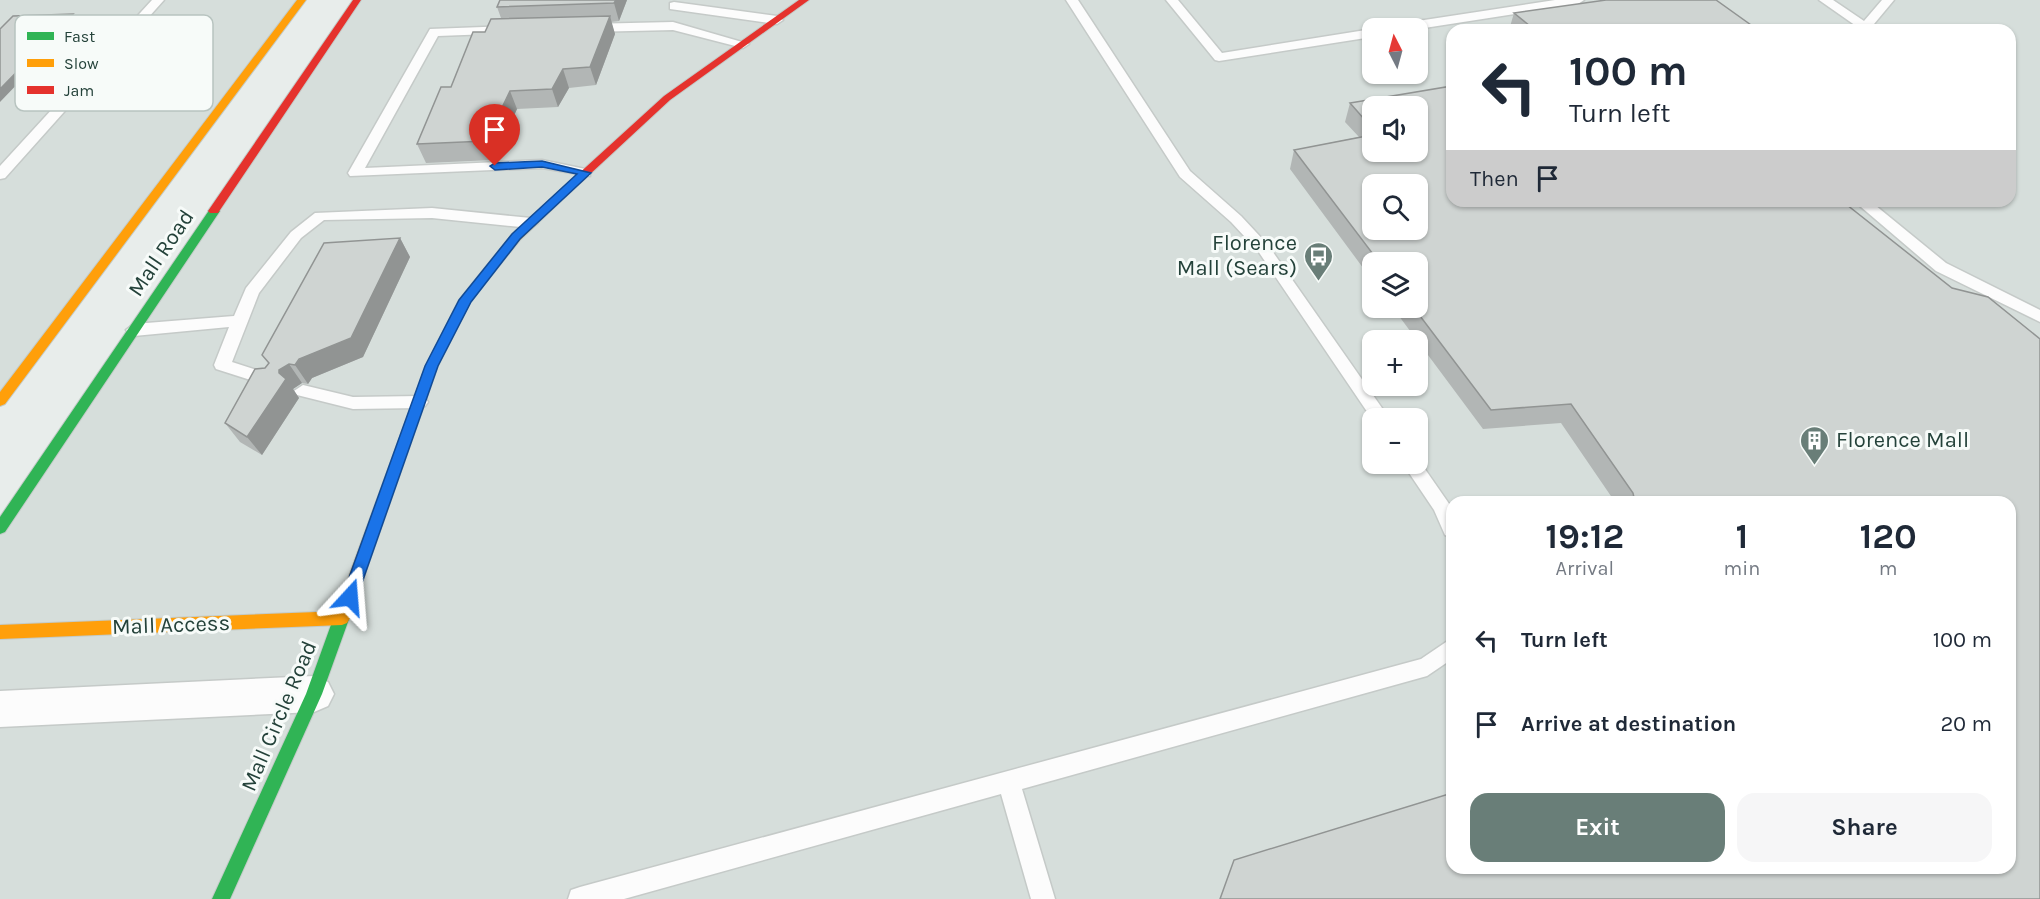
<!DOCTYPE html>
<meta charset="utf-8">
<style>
body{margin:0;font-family:Karla,sans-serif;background:#f6f6f7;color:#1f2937;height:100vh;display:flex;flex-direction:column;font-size:22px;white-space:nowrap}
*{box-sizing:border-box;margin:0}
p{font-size:20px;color:#747a83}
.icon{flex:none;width:33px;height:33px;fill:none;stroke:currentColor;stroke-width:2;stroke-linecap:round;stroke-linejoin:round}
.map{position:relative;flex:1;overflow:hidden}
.details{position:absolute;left:1446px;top:496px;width:570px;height:378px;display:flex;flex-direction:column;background:#fff;border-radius:18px;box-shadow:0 2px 4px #0004}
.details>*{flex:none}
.hud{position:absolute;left:1446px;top:24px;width:570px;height:183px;border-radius:18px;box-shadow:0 2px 4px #0004;background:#fff;color:#1f2937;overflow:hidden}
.needle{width:39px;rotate:354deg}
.controls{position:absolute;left:1362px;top:18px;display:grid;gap:12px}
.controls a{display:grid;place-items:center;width:66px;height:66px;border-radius:12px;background:#fff;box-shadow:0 2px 4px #0004;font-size:30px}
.pin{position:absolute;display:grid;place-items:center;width:51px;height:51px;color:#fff;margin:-62px -26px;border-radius:50% 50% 50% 0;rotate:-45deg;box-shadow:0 0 6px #0007}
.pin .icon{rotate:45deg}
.me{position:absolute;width:66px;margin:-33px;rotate:19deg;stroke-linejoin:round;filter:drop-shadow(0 0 4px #0008)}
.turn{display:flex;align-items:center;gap:21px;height:126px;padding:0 24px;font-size:27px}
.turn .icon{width:78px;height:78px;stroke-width:2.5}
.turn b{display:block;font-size:42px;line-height:51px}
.then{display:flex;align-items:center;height:57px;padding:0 24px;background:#0003;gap:12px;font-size:22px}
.eta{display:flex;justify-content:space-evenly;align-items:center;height:102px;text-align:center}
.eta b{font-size:36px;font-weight:700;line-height:42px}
.button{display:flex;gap:12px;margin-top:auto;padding:12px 24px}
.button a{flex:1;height:69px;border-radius:18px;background:#697e78;color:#fff;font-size:24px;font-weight:700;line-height:69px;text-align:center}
.button a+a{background:#f6f6f7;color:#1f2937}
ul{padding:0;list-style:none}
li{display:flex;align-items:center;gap:18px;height:84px;padding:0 24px}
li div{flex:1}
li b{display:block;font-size:22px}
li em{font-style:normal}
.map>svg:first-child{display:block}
</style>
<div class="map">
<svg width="2040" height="899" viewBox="0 0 2040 899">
<rect width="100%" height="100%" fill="#e8edeb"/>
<path fill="#d6dedb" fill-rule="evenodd" d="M0 0H302L0 400Z
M357 0H2040V899H0V528ZM1372 28H1418V74H1372ZM1452 30H2010V201H1452ZM1372 106H1418V152H1372ZM1372 184H1418V230H1372ZM1372 262H1418V308H1372ZM1372 340H1418V386H1372ZM1372 418H1418V464H1372ZM1452 502H2010V868H1452Z"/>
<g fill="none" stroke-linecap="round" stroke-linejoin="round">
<defs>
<path id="lane" d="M152 0H164L5 178 0 179V166Z
M1066 0H1078L1190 171 1241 216 1268 245 1389 418 1372 419 1258 251 1231 222 1180 177Z
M1166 0H1178L1222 53 1372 29V37L1219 61 1215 60Z
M1555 0H1584L1578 4 1418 29 1392 28 1398 24Z
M1819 0H1833L1864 21 1882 0H1894L1869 30H1857L1859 28Z
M674 2 777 16 783 20 777 24 670 9V3Z
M673 22 749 44 743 48 673 30 588 32 582 28 588 24Z
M510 26 516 30 514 33 438 36 365 168 542 160 590 170V176L542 168 350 176 348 173 430 29Z
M1854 201H1870L1946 263 2040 310V322L1936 271Z
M432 208 531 218 538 223 531 228 432 218 324 220 301 238 259 293 232 362 278 377 281 381 278 385 272 387 216 369 214 365 229 327 134 336 126 330 134 324 234 316 246 288 291 232 315 213Z
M303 385 353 397 419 396 425 398 428 402 425 406 419 408 353 409 297 395 294 391Z
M1418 459 1452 508V538L1445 535 1434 510 1403 464H1418Z
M1452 638V659L1427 676 1022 789 1055 899H1031L1001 794 624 899H568L571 890 580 887 1421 659Z"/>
<path id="street" d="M314 676 328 682 334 694 328 706 314 712 0 727V691Z"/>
<path id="fast" d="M214 208 220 211 5 532 0 534V517L210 209Z
M349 591 354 593 357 597 322 694 230 899H212L306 694 341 597 344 593Z"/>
<path id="slow" d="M297 0H306L5 404 0 406V392Z
M557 196 562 199 561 201 520 240 470 302 438 366 357 597 354 601 349 603 344 601 341 597 426 366 459 300 512 234 553 197Z
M342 611 347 613 350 618 347 623 342 625 0 639V625Z"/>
<path id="jam" d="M353 0H361L218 213H210L208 211Z
M799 0H809L670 100 561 201H553V197L664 96Z"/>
</defs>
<use href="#lane" stroke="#c5cac8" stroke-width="3"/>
<use href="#street" stroke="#c5cac8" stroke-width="3"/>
<use href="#fast" stroke="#c3cbc8" stroke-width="2"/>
<use href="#slow" stroke="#c3cbc8" stroke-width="2"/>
<use href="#jam" stroke="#c3cbc8" stroke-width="2"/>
<use href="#lane" fill="#fcfcfc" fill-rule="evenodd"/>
<use href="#street" fill="#fcfcfc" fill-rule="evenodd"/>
<use href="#fast" fill="#30b455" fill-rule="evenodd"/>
<use href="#slow" fill="#ff9f0a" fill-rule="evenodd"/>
<use href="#jam" fill="#e5322d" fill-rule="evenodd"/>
</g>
<path fill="#b2b6b5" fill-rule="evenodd" d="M627 0 619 21 611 22 615 34 596 85 569 88 558 107 517 109 493 160 426 163 417 144 485 32 501 18 497 7Z
M1514 13 1758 30H1509Z
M1452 86V201H1842L1952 288 1988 297 2040 339V899H1220L1234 860 1452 793V868H2010V502H1615L1561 423 1483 429 1393 308H1418V262H1372V280L1290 169 1294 150 1359 137 1345 122 1350 103ZM1372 106H1418V152H1372ZM1372 184H1418V230H1372Z
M400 238 410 257 363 357 312 378 308 384 302 383 293 389 299 398 262 455 240 442 225 423 269 364 262 355Z"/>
<path fill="#919493" d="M616 0H627L619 21 614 3Z
M73 14 78 21 0 102V89Z
M610 16 615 34 596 85 590 67Z
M563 69 569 88 558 107 552 89Z
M510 91 517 109 493 160 486 141Z
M400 238 410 257 363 357 312 378 308 384 295 365Z
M289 364 302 383 293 389 299 398 262 455 247 437 279 373V370Z"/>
<path fill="#cfd4d2" stroke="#919493" stroke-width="1.5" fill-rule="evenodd" d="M500 0H616L614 3 497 7Z
M1606 0H1716L1758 30H1535L1514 13Z
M73 14 0 89V29L13 16Z
M610 16 590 67 563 69 552 89 510 91 486 141 417 144 441 87H451L473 32H485L491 19Z
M1452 86V201H1842L1952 288 1988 297 2040 339V899H1220L1234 860 1452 793V868H2010V502H1635L1633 493 1571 404 1491 410 1414 308H1418V262H1379L1294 150 1372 135V152H1418V106H1372V128L1350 103ZM1372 184H1418V230H1372Z
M400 238 351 338 299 359 295 365 289 364 279 370V373L286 379 247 437 225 423 255 369 265 368 269 363 262 355 324 243Z"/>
<path fill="#1a73e8" stroke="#114b97" stroke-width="1.5" d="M542 161 591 173 520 239 471 302 438 366 357 597 350 603 344 601 342 597 425 366 459 300 512 234 577 174 542 167 495 170 490 166 495 163Z"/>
<defs>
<symbol id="bus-pin" viewBox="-11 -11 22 30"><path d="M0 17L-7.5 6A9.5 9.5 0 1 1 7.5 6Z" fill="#697e78" stroke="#f7fbf9"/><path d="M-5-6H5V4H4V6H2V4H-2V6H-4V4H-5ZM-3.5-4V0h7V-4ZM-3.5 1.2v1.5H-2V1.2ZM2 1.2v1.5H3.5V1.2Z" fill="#fff"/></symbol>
<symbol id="building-pin" viewBox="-11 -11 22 30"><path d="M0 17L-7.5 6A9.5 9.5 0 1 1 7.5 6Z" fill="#697e78" stroke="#f7fbf9"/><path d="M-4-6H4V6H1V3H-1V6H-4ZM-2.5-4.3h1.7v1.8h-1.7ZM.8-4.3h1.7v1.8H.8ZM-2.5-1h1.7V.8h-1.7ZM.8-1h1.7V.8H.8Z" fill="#fff"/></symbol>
</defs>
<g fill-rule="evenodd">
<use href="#bus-pin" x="1302" y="240" width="33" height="45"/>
<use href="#building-pin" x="1798" y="424" width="33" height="45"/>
</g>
<g text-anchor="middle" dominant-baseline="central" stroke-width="6" stroke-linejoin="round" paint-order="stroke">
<g font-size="22" fill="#24423a" stroke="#f7fbf9" text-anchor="end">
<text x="1297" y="243">Florence<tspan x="1297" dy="25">Mall (Sears)</tspan></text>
<text x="1836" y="440" text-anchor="start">Florence Mall</text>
</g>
<g font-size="22" fill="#24423a" stroke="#f7fbf9">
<text transform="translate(161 253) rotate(-56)">Mall Road</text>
<text transform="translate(171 625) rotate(-2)">Mall Access</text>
<text transform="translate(279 716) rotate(-67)">Mall Circle Road</text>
</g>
</g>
<rect x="15" y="15" width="198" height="96" rx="9" fill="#f7fbf9" stroke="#b8c4c0" stroke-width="1.5"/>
<rect x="27" y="32" width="27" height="8" fill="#30b455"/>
<rect x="27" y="59" width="27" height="8" fill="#ff9f0a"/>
<rect x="27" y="86" width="27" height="8" fill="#e5322d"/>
<g font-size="16" fill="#24423a">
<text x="64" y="42">Fast</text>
<text x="64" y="69">Slow</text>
<text x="64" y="96">Jam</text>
</g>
</svg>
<div class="controls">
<a><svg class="needle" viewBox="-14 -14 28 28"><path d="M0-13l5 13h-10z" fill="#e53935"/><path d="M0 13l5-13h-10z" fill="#747a83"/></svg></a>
<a><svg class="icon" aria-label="sound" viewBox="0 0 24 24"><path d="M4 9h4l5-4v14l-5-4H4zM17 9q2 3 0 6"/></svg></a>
<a><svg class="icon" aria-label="search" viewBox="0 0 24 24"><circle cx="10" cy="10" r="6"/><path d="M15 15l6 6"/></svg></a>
<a><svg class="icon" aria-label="layers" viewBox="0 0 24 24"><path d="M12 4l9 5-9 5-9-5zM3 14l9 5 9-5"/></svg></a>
<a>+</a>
<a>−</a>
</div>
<div class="pin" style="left:495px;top:166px;background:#d93025"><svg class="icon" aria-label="arrive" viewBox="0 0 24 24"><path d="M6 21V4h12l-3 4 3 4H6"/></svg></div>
<svg class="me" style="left:350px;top:597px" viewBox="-20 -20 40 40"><path d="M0-17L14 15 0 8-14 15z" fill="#1a73e8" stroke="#fff" stroke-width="4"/></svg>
<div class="hud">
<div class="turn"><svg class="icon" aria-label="left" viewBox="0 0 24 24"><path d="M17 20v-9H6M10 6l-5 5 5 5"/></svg><div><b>100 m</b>Turn left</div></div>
<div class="then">Then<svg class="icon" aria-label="arrive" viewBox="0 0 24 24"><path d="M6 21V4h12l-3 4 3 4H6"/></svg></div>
</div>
<section class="details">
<div class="eta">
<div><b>19:12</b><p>Arrival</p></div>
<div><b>1</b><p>min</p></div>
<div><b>120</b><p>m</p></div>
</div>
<ul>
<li><svg class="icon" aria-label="left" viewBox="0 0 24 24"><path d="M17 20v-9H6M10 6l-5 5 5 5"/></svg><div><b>Turn left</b></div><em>100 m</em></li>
<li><svg class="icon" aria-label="arrive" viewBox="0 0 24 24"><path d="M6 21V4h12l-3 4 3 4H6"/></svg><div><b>Arrive at destination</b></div><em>20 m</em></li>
</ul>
<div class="button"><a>Exit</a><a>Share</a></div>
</section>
</div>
